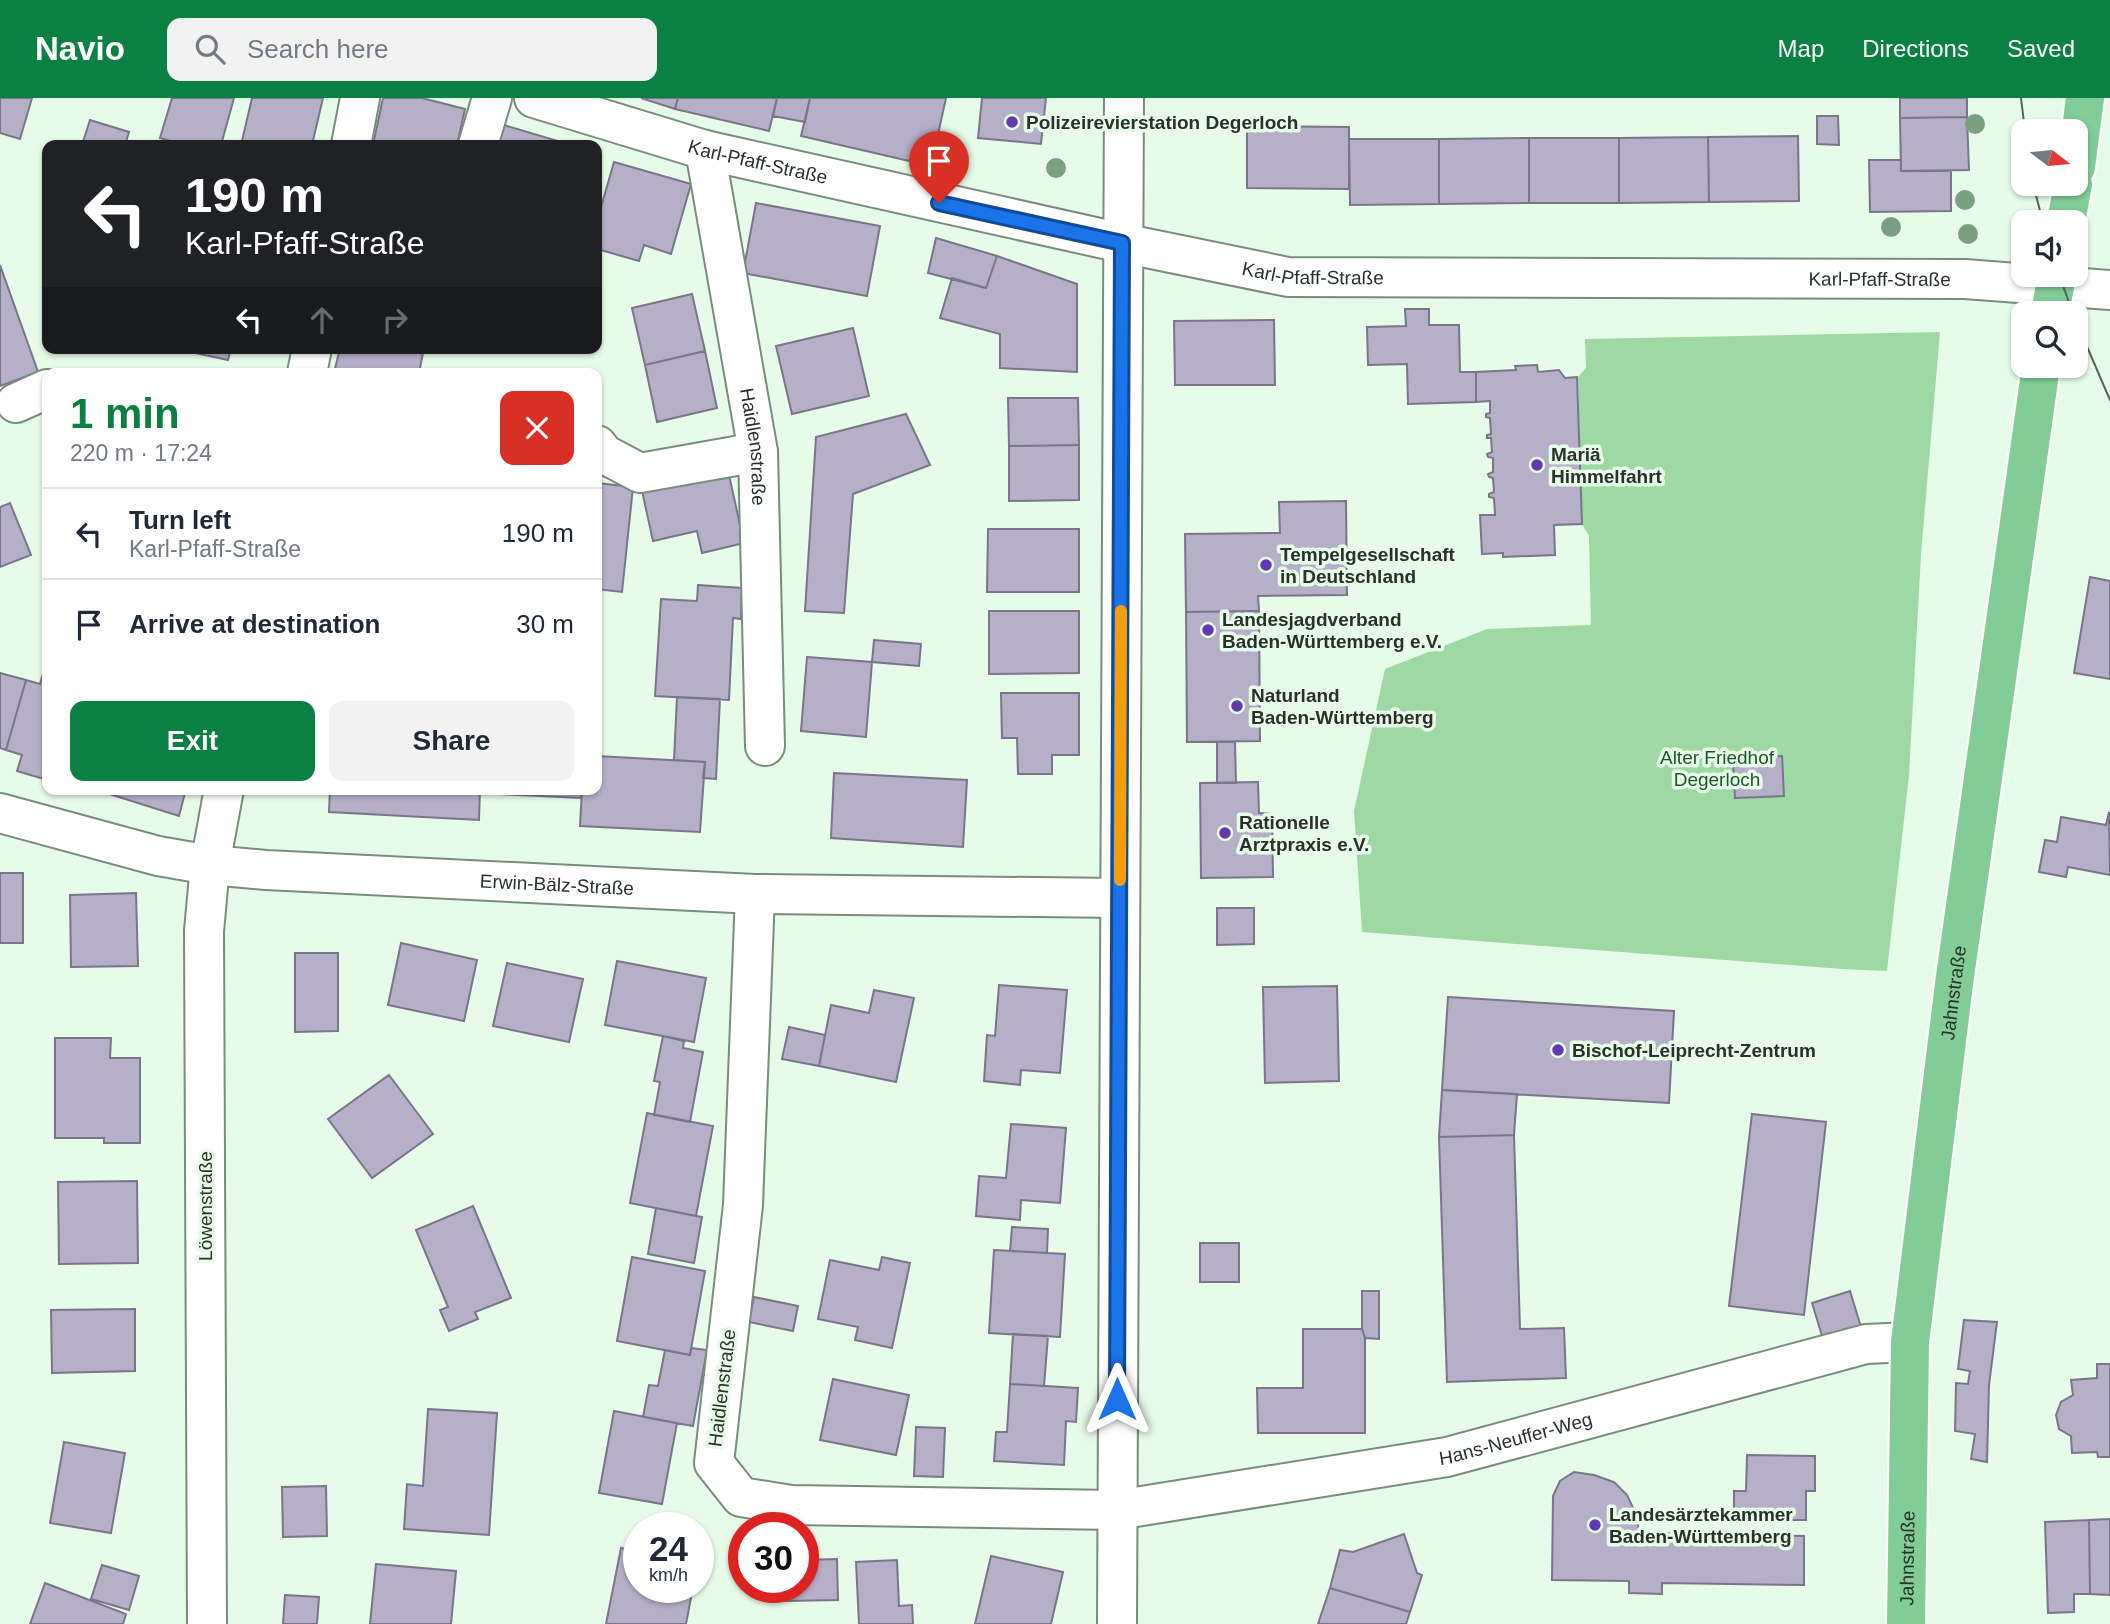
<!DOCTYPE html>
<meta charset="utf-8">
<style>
body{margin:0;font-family:Helvetica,sans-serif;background:#f2f2f3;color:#1f2937;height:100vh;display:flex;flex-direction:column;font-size:26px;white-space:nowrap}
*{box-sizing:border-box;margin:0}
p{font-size:23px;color:#747a83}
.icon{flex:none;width:38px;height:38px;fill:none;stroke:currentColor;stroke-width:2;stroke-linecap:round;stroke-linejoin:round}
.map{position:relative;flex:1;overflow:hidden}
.sheet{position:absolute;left:42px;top:270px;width:560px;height:427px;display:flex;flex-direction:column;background:#fff;border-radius:14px;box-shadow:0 2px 5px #0004}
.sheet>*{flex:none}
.guide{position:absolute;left:42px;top:42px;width:560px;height:214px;border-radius:14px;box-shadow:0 2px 5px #0004;background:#202124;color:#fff;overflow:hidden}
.needle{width:46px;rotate:106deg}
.controls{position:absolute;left:2011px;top:21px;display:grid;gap:14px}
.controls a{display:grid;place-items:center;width:77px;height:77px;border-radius:14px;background:#fff;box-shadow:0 2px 5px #0004;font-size:35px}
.speed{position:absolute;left:623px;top:1414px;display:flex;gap:14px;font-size:35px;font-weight:700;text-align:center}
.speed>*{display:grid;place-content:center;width:91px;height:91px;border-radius:50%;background:#fff;box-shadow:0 2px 5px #0004;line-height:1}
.speed small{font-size:18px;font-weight:400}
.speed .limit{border:10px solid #d22;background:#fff;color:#111}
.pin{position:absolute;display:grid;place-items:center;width:60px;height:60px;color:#fff;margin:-72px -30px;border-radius:50% 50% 50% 0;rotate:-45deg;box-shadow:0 0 7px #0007}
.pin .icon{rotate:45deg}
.me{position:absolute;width:77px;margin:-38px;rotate:0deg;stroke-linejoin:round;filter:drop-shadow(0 0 5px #0008)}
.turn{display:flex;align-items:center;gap:24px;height:147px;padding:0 28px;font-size:32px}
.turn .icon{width:91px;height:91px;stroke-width:2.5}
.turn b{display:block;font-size:49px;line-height:60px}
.lanes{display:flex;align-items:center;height:66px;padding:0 28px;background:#0003;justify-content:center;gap:35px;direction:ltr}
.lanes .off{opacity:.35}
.round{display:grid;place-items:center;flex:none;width:74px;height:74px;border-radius:14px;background:#f2f2f3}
.overview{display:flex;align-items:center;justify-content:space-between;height:119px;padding:0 28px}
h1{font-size:42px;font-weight:600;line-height:52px;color:#0b8043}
.cta{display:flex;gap:14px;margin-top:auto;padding:14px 28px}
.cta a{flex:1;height:80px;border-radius:14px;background:#0b8043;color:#fff;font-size:28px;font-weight:600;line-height:80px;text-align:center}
.cta a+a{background:#f2f2f3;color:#1f2937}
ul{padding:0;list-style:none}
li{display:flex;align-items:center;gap:21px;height:91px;padding:0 28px;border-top:2px solid #e0e1e3}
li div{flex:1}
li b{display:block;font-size:26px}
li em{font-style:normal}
header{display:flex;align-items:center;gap:42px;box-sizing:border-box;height:98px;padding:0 35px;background:#0b8043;color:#fff}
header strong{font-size:33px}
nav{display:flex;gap:38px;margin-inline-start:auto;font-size:24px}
.search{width:490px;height:63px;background:#f2f2f3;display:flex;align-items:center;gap:18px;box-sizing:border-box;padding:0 24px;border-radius:14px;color:#747a83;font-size:26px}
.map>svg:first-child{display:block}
</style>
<header>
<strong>Navio</strong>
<div class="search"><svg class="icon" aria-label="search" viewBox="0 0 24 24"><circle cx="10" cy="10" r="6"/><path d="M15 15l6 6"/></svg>Search here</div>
<nav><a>Map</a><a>Directions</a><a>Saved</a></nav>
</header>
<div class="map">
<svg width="2110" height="1526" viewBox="0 0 2110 1526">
<rect width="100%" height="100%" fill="#e6fbe8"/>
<path fill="#9dd8a5" d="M1940 234 1921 456 1909 677 1887 873 1842 871 1362 834 1354 713 1385 571 1487 531 1591 527 1589 438 1582 426 1578 279 1586 270 1585 241Z"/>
<path fill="#b5b0c8" stroke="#79758b" stroke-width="2" d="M0 0H32L20 41 0 35Z
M172 0H234L221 47H185L160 40Z
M252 0H323L312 47H241Z
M383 0H422L465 11 457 47H373Z
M641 0H678L675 11Z
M678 0H777L769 33 675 11Z
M777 0H810L805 24 773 18Z
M810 0H946L931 68 801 38Z
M982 0H1046L1041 46 978 40Z
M1900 0H1967V19L1900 20Z
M1817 18H1838L1839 47 1817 46Z
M1967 19 1969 72 1901 73 1900 20Z
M90 22 129 34 125 47H82Z
M487 22 571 47H479Z
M1247 28 1349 29V91L1247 90Z
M1798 38 1799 103 1709 104 1708 39Z
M1708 39 1709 104 1619 105V40Z
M1529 40H1619V105H1529Z
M1529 40V105L1439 106V41Z
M1349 41H1439V106L1350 107Z
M1869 62H1901V73H1951V113L1870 114Z
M614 64 691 86 671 156 644 147 639 163 597 151V123Z
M756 105 880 128 867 198 743 175Z
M936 140 997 158 986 190 928 175Z
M997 158 1077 186V274L1000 270V236L940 220 952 180 986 190Z
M0 167 38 274 0 288Z
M692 196 705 253 645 267 632 210Z
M1405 211H1429V227H1459L1460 274H1476V304L1408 306 1407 266 1368 267 1367 229 1406 228Z
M1274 222 1275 287H1175L1174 223Z
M853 230 869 298 792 316 776 248Z
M196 250H231L228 262 195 255Z
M340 250H424L419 275H334Z
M705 253 717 310 657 324 645 267Z
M1537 267 1538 274 1559 272 1565 280 1577 279 1582 426 1554 427 1555 457 1503 459V455L1482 456 1480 417H1495L1494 400 1489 399V396L1494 394 1493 380 1489 379 1488 376 1493 374V360L1488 359 1487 356 1492 354 1491 340H1487V337L1491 336 1490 320 1486 319V316L1490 315V303L1476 304V274L1516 272 1515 268Z
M1008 300H1078L1079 347 1009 348Z
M906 316 930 367 853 396 844 515 805 513 816 339Z
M1079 347V402L1009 403V348Z
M727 368 744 445 702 455 697 433 653 443 641 388Z
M597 385 633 389 622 494 597 491Z
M1346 403 1347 497 1258 498 1259 513 1186 514 1185 436 1280 435 1279 404Z
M10 405 31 457 0 469V409Z
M988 431H1079V494H987Z
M2090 479 2110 483V581L2074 575Z
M698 487 742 490 741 521 733 520 729 602 655 598 661 501 697 503Z
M989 513H1079V575L989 576Z
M1259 513 1260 643 1187 644 1186 514Z
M874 542 921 546 919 568 872 564Z
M807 559 872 564 866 639 801 633Z
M47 561V682L17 673 22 657 6 652 26 582 40 586Z
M0 575 26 582 6 652 0 650Z
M1001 595H1079V657H1052V676H1018L1017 640H1002Z
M677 599 720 601 716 681 703 680 705 664 674 662Z
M1217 644H1235L1236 685H1217Z
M597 658 705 664 700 734 580 728 582 691H597Z
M1782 658 1784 698 1735 700 1733 660Z
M834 675 967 682 963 749 831 740Z
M1258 684 1259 715 1272 716 1273 779 1201 780 1200 685Z
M103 691H186L179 718 103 694Z
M330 691H480L479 722 329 714Z
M480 691H582L581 700 480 695Z
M2109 714 2110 777 2068 769 2066 779 2039 774 2045 742 2057 744 2061 719 2106 727Z
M0 775H23V845H0Z
M136 795 138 868 71 869 70 797Z
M1217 810H1254V846L1217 847Z
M401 845 477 862 464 923 388 907Z
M295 855H338V933L295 934Z
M617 863 706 880 694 944 605 927Z
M507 865 583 881 569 944 493 928Z
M999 887 1067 892 1060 975 1021 972 1020 987 984 983 987 937 995 938Z
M1337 888 1339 983 1265 985 1263 889Z
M874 892 914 900 896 984 819 968 831 907 869 915Z
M1448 899 1674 913 1669 1005 1442 992Z
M789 929 825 937 819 968 782 961Z
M663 938 684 943 683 950 703 954 690 1024 654 1017 660 984 654 983Z
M55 940H111L110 960H140V1045H104V1040H55Z
M389 977 433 1036 372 1080 328 1021Z
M1442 992 1517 996 1514 1037 1439 1039Z
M647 1015 713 1028 696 1118 630 1105Z
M1752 1016 1826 1024 1804 1217 1729 1208Z
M1011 1026 1066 1030 1060 1105 1021 1102 1020 1122 976 1118 979 1078 1006 1080Z
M1514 1037 1520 1231 1564 1230 1566 1280 1447 1284 1439 1039Z
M137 1083 138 1165 59 1166 58 1084Z
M473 1108 511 1200 475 1214 478 1221 449 1233 440 1212 448 1209 416 1132Z
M656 1110 702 1119 694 1165 648 1156Z
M1012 1129 1048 1131 1047 1155 1010 1153Z
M1200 1145H1239V1184H1200Z
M994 1152 1065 1156 1060 1239 989 1235Z
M632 1159 705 1173 690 1257 617 1243Z
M882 1159 910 1165 892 1250 855 1242 858 1229 818 1221 830 1162 879 1172Z
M1362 1193H1379V1241L1365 1240 1362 1231Z
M1850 1193 1861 1229 1823 1241 1812 1205Z
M754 1199 798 1208 793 1233 749 1224Z
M135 1211V1273L52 1275 51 1212Z
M1964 1222 1997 1224 1989 1287 1987 1364 1971 1361 1975 1336 1955 1333 1956 1285 1968 1286 1970 1273 1958 1271Z
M1303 1231H1362L1365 1240V1335H1258L1257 1290H1303Z
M1013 1236 1048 1238 1044 1288 1010 1286Z
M691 1250 707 1252 693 1328 643 1319 649 1287 658 1288 665 1252 690 1257Z
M2097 1266H2110V1359H2098L2097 1354 2072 1355 2071 1338 2059 1331 2056 1317 2061 1304 2073 1297 2071 1282 2097 1280Z
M833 1281 909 1297 896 1357 820 1342Z
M1010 1286 1078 1290 1076 1324 1066 1323 1064 1367 994 1363 996 1334H1007Z
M428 1311 497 1315 489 1437 404 1431 407 1386 423 1388Z
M614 1313 677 1325 662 1406 599 1395Z
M916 1329 945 1330 943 1379 914 1378Z
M64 1344 125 1355 111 1435 50 1425Z
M1747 1357 1815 1358V1393H1806V1422H1734V1393H1746Z
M1574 1374 1594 1377 1614 1384 1627 1397 1637 1418 1639 1435 1804 1438V1487L1662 1485V1496L1629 1495V1483L1552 1482 1553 1398 1560 1383Z
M326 1388 327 1438 283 1439 282 1389Z
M2110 1421V1497L2090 1496 2089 1422Z
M2089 1422 2090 1496H2074V1514L2048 1515 2045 1424Z
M1404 1436 1417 1475 1422 1477 1410 1514 1330 1490 1340 1452 1353 1454Z
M621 1450 639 1454V1489H693L686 1526H606Z
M991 1458 1063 1474 1051 1526H975Z
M837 1461 838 1502 785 1503V1489H803V1462Z
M897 1462 899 1508 912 1507 913 1526H859L856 1464Z
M376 1466 456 1473 451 1526H370Z
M102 1467 139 1478 129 1512 91 1501Z
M45 1485 126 1516 123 1526H30Z
M1330 1490 1410 1514 1406 1526H1318Z
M285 1497 319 1499 317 1526H283Z"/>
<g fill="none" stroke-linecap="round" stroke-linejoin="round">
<defs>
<g id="minor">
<path id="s1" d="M534 0 705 52 1122 145 1288 179 1965 181 2110 192"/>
<path d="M351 47 360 0"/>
<path d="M478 47 492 0"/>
<path id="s2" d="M705 52 758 354 765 648"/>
<path d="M307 275 312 250"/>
<path d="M16 305 47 291"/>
<path d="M597 347 604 356 640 375 758 354"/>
<path id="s3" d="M0 715 158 758 210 767 266 772 755 796 1120 800"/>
<path id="s4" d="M755 796 743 1107 714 1365 741 1399 791 1407 1117 1412 1447 1359 1866 1246 1910 1244"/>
<path d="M207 1526 204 833 210 767 224 691"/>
<path d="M1117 1526 1124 0"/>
</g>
<g id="major">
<path d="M2076 69 2085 0"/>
<path d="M2066 124 2073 86"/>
<path d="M2050 215 2057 177"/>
<path id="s5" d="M1906 1526 1910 1244 1954 886 2041 268"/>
</g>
</defs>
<use href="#minor" stroke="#798d7c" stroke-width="42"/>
<use href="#major" stroke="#fff" stroke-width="42"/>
<use href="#minor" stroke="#fff" stroke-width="38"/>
<use href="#major" stroke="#82cd97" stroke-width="38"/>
<path stroke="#576258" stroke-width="2" d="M2021 0 2025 33
M2033 86 2043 124
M2059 177 2073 215
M2076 223 2110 302"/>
</g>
<g fill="#79a081">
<circle cx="1975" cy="26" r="10"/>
<circle cx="1056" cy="70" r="10"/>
<circle cx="1965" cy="102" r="10"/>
<circle cx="1891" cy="129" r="10"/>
<circle cx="1968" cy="136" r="10"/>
</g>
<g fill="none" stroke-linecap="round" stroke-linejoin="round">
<defs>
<path id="route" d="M939 105 1122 145 1117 1301"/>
</defs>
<use href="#route" stroke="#114b97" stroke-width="18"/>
<use href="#route" stroke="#1a73e8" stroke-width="12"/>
<path stroke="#f59e0b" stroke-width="12" d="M1120 782 1121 513"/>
</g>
<g fill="#6339b1" stroke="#e6fbe8" stroke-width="2.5">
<circle cx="1012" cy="24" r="7"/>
<circle cx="1537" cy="367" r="7"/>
<circle cx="1266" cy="467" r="7"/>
<circle cx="1208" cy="532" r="7"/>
<circle cx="1237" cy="608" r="7"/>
<circle cx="1225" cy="735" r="7"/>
<circle cx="1558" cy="952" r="7"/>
<circle cx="1595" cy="1427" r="7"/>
</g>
<g text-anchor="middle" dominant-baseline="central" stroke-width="7" stroke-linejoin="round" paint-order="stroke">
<g font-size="19" font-weight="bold" fill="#29312a" stroke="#e6fbe8" text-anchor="start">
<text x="1026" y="24">Polizeirevierstation Degerloch</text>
<text x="1551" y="356">Mariä<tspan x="1551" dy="22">Himmelfahrt</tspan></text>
<text x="1280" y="456">Tempelgesellschaft<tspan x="1280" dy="22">in Deutschland</tspan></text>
<text x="1222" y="521">Landesjagdverband<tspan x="1222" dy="22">Baden-Württemberg e.V.</tspan></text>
<text x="1251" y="597">Naturland<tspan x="1251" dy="22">Baden-Württemberg</tspan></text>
<text x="1239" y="724">Rationelle<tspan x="1239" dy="22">Arztpraxis e.V.</tspan></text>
<text x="1572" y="952">Bischof-Leiprecht-Zentrum</text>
<text x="1609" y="1416">Landesärztekammer<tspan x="1609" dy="22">Baden-Württemberg</tspan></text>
</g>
<g font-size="19" fill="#29312a" stroke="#e6fbe8">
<text stroke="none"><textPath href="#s1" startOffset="233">Karl-Pfaff-Straße</textPath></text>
<text stroke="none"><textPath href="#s1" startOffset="800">Karl-Pfaff-Straße</textPath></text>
<text stroke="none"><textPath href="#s1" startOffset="1367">Karl-Pfaff-Straße</textPath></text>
<text stroke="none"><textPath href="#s2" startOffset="301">Haidlenstraße</textPath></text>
<text stroke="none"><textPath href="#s3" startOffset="564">Erwin-Bälz-Straße</textPath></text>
<text stroke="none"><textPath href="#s5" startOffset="634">Jahnstraße</textPath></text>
<text transform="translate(205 1108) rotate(-90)">Löwenstraße</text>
<text transform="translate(722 1290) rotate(-83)">Haidlenstraße</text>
<text stroke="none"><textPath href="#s4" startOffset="1396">Hans-Neuffer-Weg</textPath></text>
<text stroke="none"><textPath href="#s5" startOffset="66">Jahnstraße</textPath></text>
</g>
<g font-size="19" fill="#20562c" stroke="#e6fbe8">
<text x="1717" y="659">Alter Friedhof<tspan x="1717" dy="22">Degerloch</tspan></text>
</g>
</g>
</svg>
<div class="controls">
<a><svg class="needle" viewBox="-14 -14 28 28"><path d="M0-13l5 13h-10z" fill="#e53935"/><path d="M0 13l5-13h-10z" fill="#747a83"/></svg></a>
<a><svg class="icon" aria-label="sound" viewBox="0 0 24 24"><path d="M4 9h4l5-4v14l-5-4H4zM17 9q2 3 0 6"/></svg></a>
<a><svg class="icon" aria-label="search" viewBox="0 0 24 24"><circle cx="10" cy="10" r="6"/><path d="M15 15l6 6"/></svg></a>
</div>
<div class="speed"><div>24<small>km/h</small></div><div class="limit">30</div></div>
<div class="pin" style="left:939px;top:105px;background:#d93025"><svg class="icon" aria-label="arrive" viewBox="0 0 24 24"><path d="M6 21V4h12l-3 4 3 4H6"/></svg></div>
<svg class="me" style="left:1117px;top:1301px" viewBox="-20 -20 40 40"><path d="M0-17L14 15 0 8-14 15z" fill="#1a73e8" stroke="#fff" stroke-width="4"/></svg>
<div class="guide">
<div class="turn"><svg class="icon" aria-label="left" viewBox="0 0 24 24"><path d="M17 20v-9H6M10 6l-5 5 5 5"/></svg><div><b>190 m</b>Karl-Pfaff-Straße</div></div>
<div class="lanes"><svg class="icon" aria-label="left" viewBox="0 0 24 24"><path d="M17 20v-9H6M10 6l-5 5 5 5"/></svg><svg class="icon off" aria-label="ahead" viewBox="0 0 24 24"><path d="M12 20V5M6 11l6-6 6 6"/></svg><svg class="icon off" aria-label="right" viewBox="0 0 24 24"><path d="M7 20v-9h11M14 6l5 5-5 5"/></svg></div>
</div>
<section class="sheet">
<div class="overview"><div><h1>1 min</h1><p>220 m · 17:24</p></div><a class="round" style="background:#d93025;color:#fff"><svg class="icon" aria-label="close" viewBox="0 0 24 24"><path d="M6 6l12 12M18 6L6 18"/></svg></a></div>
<ul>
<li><svg class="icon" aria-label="left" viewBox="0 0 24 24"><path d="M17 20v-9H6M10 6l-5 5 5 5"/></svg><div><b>Turn left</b><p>Karl-Pfaff-Straße</p></div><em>190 m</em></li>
<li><svg class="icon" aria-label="arrive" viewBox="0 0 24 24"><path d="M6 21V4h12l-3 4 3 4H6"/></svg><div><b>Arrive at destination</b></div><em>30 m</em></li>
</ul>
<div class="cta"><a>Exit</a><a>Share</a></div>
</section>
</div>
